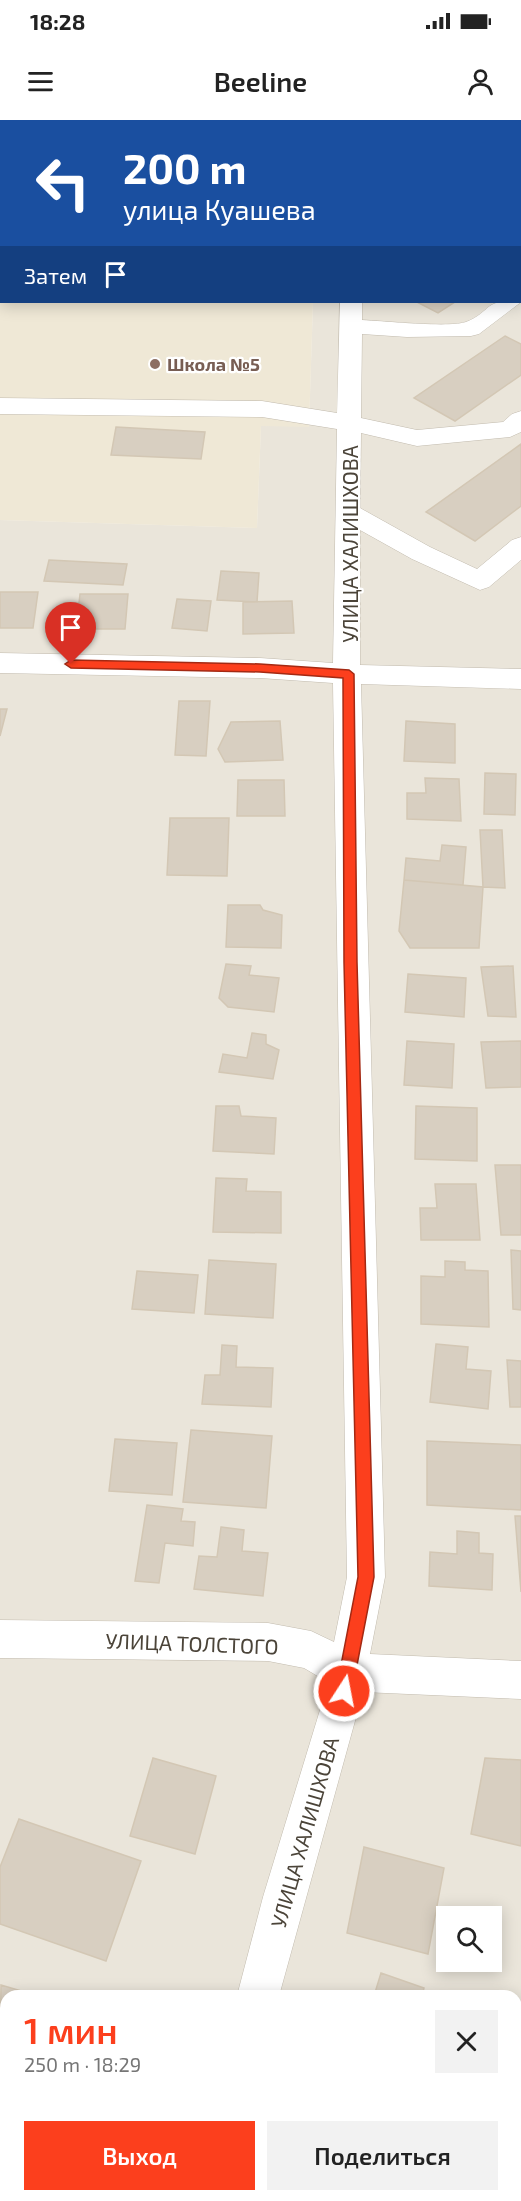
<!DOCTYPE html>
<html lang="ru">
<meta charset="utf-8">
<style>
body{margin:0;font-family:"Exo 2",sans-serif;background:#f2f2f2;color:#222;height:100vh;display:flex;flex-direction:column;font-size:22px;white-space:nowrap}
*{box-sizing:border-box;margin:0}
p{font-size:20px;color:#767676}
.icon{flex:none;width:33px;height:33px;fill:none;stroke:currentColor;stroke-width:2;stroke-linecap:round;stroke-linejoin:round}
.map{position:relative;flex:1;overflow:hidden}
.sheet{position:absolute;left:0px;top:1870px;width:522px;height:212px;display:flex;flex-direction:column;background:#fff;border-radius:18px 18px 0 0;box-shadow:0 3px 15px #0003}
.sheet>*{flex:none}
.hud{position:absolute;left:0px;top:0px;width:522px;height:183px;box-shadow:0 3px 15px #0003;background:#1a4fa0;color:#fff;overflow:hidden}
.buttons{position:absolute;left:436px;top:1786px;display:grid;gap:12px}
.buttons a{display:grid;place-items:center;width:66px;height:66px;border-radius:0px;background:#fff;box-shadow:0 3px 15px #0003;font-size:30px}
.pin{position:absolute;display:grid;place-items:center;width:51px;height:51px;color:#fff;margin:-62px -26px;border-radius:50% 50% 50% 0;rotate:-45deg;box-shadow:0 0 6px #0007}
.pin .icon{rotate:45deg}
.me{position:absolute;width:66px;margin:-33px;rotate:11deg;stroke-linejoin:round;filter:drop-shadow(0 0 4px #0008)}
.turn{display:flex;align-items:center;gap:21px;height:126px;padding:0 24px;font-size:27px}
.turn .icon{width:78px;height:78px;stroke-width:2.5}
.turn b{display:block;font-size:42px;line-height:51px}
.then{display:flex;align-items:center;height:57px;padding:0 24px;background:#0003;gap:12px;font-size:22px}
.round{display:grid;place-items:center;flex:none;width:63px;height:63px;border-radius:0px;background:#f2f2f2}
.headline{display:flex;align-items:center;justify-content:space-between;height:102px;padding:0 24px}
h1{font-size:36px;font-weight:600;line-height:45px;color:#fc3f1d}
.primary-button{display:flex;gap:12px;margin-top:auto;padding:12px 24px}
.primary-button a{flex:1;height:69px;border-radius:0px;background:#fc3f1d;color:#fff;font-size:24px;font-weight:600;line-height:69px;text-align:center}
.primary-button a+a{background:#f2f2f2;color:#222}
.status{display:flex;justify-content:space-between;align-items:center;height:42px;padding:0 30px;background:#fff;direction:ltr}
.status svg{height:16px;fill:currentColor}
header{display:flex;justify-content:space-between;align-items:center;height:78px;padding:0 24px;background:#fff;font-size:27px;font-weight:600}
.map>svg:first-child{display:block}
</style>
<div class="status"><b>18:28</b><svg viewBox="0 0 49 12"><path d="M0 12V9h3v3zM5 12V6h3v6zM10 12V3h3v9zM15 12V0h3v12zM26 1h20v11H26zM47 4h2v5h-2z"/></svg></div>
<header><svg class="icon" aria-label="menu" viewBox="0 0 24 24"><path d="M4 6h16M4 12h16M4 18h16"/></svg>Beeline<svg class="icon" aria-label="person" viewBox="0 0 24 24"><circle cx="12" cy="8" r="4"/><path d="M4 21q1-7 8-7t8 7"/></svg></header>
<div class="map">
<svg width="521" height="2081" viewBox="0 0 521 2081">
<rect width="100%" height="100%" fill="#f6f3ec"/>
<path fill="#eae5da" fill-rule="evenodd" d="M521 39V2081H0V400L257 408 261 306H309L313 182H520ZM447 1797H492V1842H447ZM6 1876H516V2076H6Z"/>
<path fill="#efe8d6" d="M0 0H318L2 2V182H313L309 307 261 306 257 408 0 400Z"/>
<path fill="#d8cfc1" stroke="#d3c7b4" stroke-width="1.5" d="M417 182H455L438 193Z
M505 216 521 224V255L455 301 414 278Z
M116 307 205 312 201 339 111 335Z
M521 324V386L475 421 426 392Z
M49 440 127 444 123 465 44 461Z
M221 451 259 453 257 482 217 480Z
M0 472H38L33 508H0Z
M80 474H128L125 509H87L88 495H63L64 483H79Z
M177 479 211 481 207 511 172 508Z
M292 481 294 513 243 514V482Z
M179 581H210L206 636 175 635Z
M0 589H7L0 616Z
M280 601 283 640 225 642 218 629 231 602Z
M406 601 455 604V643L404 641Z
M485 653 516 654 515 695 484 694Z
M425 658 459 659 461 701 407 699V673H426Z
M238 660H284L285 696H237Z
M170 698H229L227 756 167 755Z
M480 710H502L505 768 483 767Z
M442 725 466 727 463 765 404 760 406 738 440 741Z
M404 760 483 767 479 828H410L399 811Z
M228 785H260L263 790 282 795 281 828 226 827Z
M226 844 251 846 249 855 279 858 274 892 228 887 219 878Z
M513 846 516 897 488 896 481 847Z
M408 854 466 858 464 897 405 892Z
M252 913 266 915V924L279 930 273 959 219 952 223 934 247 938Z
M407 921 454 924 452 968 404 965Z
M521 921V967L486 968 481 922Z
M216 986H239L241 996 276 998 274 1034 213 1031Z
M416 986 477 988V1041L415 1039Z
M495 1045H521V1115H501Z
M216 1058 247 1059 246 1071 281 1072V1113L213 1112Z
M435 1064H476L480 1120H421L420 1088H437Z
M511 1130 521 1131V1190L513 1189Z
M209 1140 276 1144 273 1198 205 1194Z
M445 1141 465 1142V1150L488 1151 489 1207 421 1204V1156L445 1157Z
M137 1151 198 1155 194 1193 132 1189Z
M436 1224 468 1227 466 1249 491 1251 488 1289 430 1282Z
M222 1225 237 1226 236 1247 273 1248 271 1287 202 1284 205 1255H220Z
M507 1240 521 1241V1287H510Z
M191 1310 272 1316 266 1388 183 1382Z
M115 1319 177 1323 172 1375 109 1371Z
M427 1321 521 1325V1390L427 1385Z
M147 1385 183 1389 181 1401 195 1402 193 1426 165 1423 159 1463 135 1461Z
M515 1396H521V1472Z
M221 1407 244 1410 242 1431 268 1433 263 1476 194 1469 199 1436 217 1437Z
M457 1411 479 1413V1433L493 1434 492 1470 429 1466 430 1432 457 1434Z
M153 1638 216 1656 195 1734 130 1716Z
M485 1638 521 1640V1726L471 1714Z
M19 1699 141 1741 106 1841 0 1804V1747Z
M364 1727 444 1748 428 1834 347 1813Z
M381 1853 424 1868 422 1876H374Z
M1 1865 38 1876H6V1932L0 1931Z
M34 2076H84L82 2081H47Z
M336 2076H370L369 2081H352Z"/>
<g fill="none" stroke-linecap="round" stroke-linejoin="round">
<defs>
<path id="minor" d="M1 0H23V2H2Z
M350 0H372L350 2Z
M2 85V105L0 106V86Z
M340 182H362V200C383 201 450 208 466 202 492 192 483 178 521 182L479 214 471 216 407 217 362 214 361 298 417 310 503 302 512 294 521 291V312L510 317 417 326 361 313 360 388 430 427 477 449 512 420 521 417V440L489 467 480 470 412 439 360 410V545L521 549V569L361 564 385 1457 370 1534 521 1541V1579L363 1572 279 1876H237L263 1777 320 1590 326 1561 304 1548 268 1541 0 1538V1500L268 1503 311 1511 334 1522 347 1457 333 563 260 558 0 553V533L260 538 333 543 337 309 262 297 0 294V278L262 281 337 293Z
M185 2076H229L227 2081H183Z"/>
<path id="major" d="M415 0H439L440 2H416Z
M520 33H521V45H520Z"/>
</defs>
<use href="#minor" stroke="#c2bbae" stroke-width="1"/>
<use href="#major" stroke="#e6c16a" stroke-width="1"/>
<use href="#minor" fill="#fff" fill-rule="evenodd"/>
<use href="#major" fill="#ffe39c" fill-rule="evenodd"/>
</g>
<path fill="#fc3f1d" stroke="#a42913" stroke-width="1.5" d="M71 540 260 544 349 550 354 554 357 842 374 1457 352 1571 350 1576 344 1579 338 1576 336 1571 358 1457 344 842 343 558 260 552 71 548 65 544Z"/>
<circle fill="#8d6e63" stroke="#fff" stroke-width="2" cx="155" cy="244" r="6"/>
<g text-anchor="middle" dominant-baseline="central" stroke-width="4.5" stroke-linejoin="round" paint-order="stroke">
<g font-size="18" font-weight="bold" fill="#785e54" stroke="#fff" text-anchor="start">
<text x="167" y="244">Школа №5</text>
</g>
<g font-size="21" fill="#4b4439" stroke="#fff">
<text transform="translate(349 424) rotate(-90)">УЛИЦА ХАЛИШХОВА</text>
<text transform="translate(192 1523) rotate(2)">УЛИЦА ТОЛСТОГО</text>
<text transform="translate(304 1712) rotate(-74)">УЛИЦА ХАЛИШХОВА</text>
</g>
</g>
</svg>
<div class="buttons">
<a><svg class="icon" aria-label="search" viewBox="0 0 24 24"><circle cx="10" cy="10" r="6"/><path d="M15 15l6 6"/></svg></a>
</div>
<div class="pin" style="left:71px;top:544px;background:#d93025"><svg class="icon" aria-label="arrive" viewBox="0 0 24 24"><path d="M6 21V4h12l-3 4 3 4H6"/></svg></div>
<svg class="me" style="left:344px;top:1571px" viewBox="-20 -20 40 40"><circle r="17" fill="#fc3f1d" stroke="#fff" stroke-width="3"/><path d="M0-11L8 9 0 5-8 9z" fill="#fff"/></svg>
<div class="hud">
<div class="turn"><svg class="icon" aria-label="left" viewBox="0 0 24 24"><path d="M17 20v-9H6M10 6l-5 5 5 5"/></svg><div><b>200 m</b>улица Куашева</div></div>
<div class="then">Затем<svg class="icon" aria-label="arrive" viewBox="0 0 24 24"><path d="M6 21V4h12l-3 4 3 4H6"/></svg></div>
</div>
<section class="sheet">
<div class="headline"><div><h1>1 мин</h1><p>250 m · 18:29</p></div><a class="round"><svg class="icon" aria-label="close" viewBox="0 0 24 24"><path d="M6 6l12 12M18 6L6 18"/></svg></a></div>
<div class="primary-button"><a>Выход</a><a>Поделиться</a></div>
</section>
</div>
